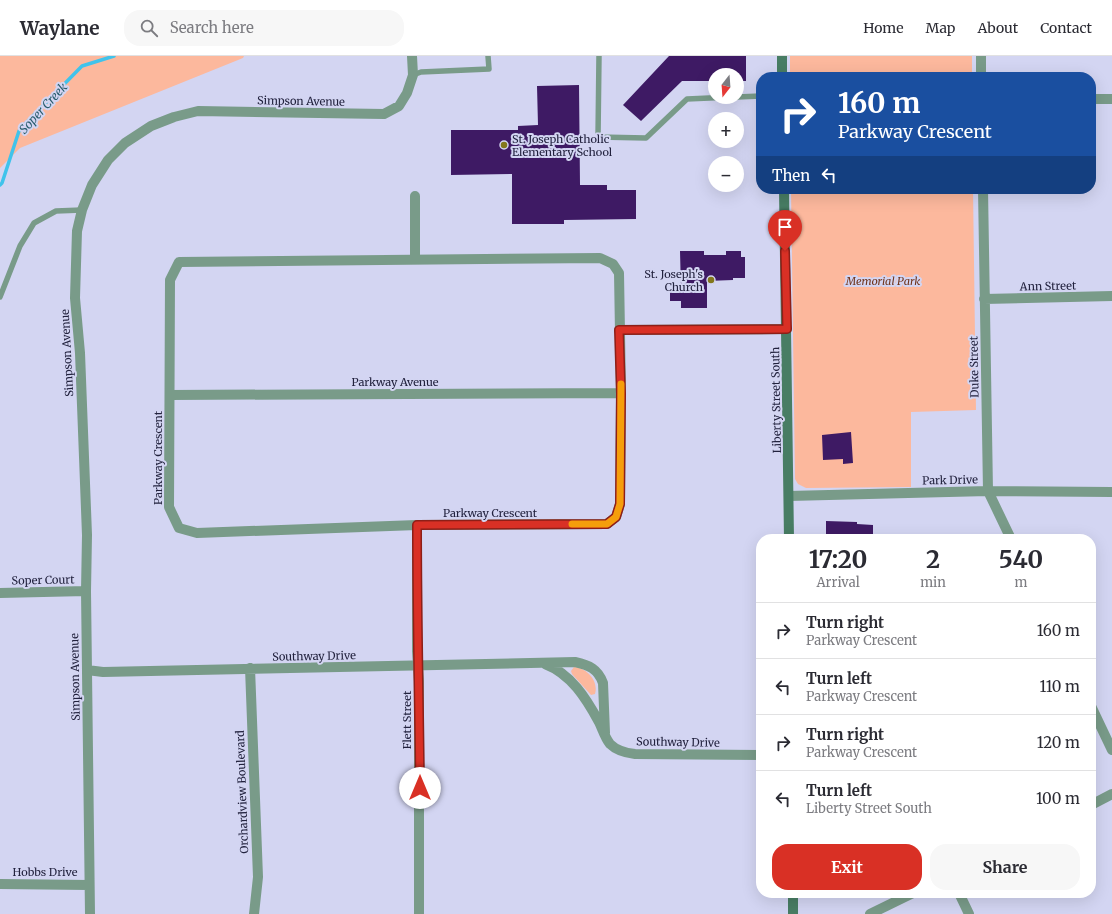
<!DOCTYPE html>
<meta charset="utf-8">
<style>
body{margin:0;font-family:Merriweather,serif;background:#f7f7f7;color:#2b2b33;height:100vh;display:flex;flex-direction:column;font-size:15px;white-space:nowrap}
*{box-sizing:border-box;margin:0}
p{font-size:13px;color:#7c7c81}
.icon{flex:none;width:22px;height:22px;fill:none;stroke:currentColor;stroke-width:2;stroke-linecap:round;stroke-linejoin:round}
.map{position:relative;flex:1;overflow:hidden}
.panel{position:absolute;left:756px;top:478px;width:340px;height:364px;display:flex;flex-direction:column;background:#fff;border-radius:16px;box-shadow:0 4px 16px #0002}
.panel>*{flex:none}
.banner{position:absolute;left:756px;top:16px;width:340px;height:122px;border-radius:16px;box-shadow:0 4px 16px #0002;background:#1a4fa0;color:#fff;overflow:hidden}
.needle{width:26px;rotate:197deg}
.tools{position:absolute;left:708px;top:12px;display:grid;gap:8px}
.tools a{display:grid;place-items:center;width:36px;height:36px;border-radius:50%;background:#fff;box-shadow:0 4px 16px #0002;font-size:20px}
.pin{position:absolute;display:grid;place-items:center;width:34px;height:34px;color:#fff;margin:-41px -17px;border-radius:50% 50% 50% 0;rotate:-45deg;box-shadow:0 0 4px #0007}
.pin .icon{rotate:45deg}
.me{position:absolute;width:44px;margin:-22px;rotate:0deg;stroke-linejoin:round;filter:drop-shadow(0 0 3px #0008)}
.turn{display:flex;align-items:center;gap:14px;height:84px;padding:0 16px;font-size:18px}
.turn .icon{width:52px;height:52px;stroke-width:2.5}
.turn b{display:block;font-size:28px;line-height:34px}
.then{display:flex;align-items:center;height:38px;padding:0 16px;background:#0003;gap:8px;font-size:15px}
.eta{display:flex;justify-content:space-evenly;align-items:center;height:68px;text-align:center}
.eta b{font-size:24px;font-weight:700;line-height:28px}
.cta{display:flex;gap:8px;margin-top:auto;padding:8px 16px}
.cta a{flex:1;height:46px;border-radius:16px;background:#d93025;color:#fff;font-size:16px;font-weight:700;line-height:46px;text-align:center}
.cta a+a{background:#f7f7f7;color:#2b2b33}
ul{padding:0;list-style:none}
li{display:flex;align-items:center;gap:12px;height:56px;padding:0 16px;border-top:1px solid #e1e1e2}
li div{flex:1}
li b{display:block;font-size:15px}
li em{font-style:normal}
header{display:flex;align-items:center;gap:24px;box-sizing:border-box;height:56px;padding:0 20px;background:#fff;border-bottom:1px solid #e1e1e2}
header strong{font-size:19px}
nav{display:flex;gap:22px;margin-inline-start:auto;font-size:14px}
.search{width:280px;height:36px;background:#f7f7f7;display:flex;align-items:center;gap:10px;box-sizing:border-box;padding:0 14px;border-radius:16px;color:#7c7c81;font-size:15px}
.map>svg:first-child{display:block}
</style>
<header>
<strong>Waylane</strong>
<div class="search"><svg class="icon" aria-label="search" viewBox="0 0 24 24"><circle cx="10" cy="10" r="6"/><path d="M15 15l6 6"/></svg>Search here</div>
<nav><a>Home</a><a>Map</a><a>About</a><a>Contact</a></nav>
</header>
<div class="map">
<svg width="1112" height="858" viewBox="0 0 1112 858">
<rect width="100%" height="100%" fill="#d3d5f2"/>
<path fill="#fcb89d" d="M0 0H244L243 2 20 92 0 112Z
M790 0H972V21H790Z
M791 133H973L976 354 911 356V431L806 432 798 428 795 423Z
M574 611C587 612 599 625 595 638L591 639 572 618 571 615Z"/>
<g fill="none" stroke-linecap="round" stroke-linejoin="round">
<path stroke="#40c3eb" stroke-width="3.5" d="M0 129 2 127 19 75 26 67 82 10 114 0"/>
</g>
<path fill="#3e1a64" d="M669 0H746V25H737V19H715V25H682L641 65 623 49Z
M579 29 580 129H607V134H636V163L564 164V168H512V118L451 119V74H518V70L538 69 537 30Z
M680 195H704V199H726V195H741V201H745V222H733V224L707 225V252H681V245H670V234H681Z
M851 376 853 407 843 408V403L823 404 822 379Z
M826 465 857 466V468L873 469V483H826Z"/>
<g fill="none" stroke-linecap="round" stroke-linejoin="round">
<path stroke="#799b89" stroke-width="5.5" d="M599 0 598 81 646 82 687 43 732 41
M413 19 421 16 489 13 488 0
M737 41 761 40
M0 241 20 190 34 167 56 155 82 154"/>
<path stroke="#799b89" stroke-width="10" d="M981 0V21
M1091 43H1112
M983 133 988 435 1011 483
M600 202 613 208 619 217 621 337 620 448 616 461 607 468 417 469 197 477 179 472 169 451 170 224 179 206Z
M415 203V140
M984 243 1112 240
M619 274 787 273
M170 339 621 337
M789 440 988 435 1112 436
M417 469V595L419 625V858
M0 537 86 535
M545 608C571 618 586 642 599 666 602 672 605 682 610 688 617 695 626 697 635 698L761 699
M250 612 258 821 254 858
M87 614 103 616 575 606C589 609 598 613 603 627L605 677
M1091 650 1112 694
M1091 749 1112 738
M0 828 89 829
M959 837 969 858
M90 858 86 535 87 479 80 297 75 242 77 175 82 154 92 129 108 104 125 87 151 70 174 61 198 55 384 58 399 50 407 37 413 19 412 0
M870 858 913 837"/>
<path stroke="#487d64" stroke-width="10" d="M782 0V21
M784 133 789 483
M793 837V858"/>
</g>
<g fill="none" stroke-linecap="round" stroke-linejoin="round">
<defs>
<path id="route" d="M420 732C419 644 417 557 417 469L607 468 616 461 620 448 621 338 619 274 787 273 785 195"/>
</defs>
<use href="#route" stroke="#8d1f18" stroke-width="10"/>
<use href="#route" stroke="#d93025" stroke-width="7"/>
<path stroke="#f59e0b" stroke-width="7" d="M572 468H607L616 461 620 448 621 328"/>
</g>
<g fill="#83781c" stroke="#d3d5f2" stroke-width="1.5">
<circle cx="504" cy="89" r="4"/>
<circle cx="711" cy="224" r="4"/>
</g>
<g text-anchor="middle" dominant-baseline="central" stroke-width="4" stroke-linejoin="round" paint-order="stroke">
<g font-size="11" fill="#22223e" stroke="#d3d5f2">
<text transform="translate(301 45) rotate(1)">Simpson Avenue</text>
<text transform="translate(1048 230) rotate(-1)">Ann Street</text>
<text transform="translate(67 297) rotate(-93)">Simpson Avenue</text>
<text transform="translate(974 311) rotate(-91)">Duke Street</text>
<text x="395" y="326">Parkway Avenue</text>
<text transform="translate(776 344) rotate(-91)">Liberty Street South</text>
<text transform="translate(158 402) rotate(-90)">Parkway Crescent</text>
<text transform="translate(950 424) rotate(-1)">Park Drive</text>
<text x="490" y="457">Parkway Crescent</text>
<text transform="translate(43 524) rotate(-1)">Soper Court</text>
<text transform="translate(314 600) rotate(-1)">Southway Drive</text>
<text transform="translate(75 621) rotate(-91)">Simpson Avenue</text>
<text transform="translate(407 664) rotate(-90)">Flett Street</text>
<text transform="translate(678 686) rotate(1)">Southway Drive</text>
<text transform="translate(242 736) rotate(-92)">Orchardview Boulevard</text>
<text x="45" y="816">Hobbs Drive</text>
</g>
<g font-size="11" fill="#22223e" stroke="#d3d5f2" text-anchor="start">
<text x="512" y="83">St. Joseph Catholic<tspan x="512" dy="13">Elementary School</tspan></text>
<text x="703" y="218" text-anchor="end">St. Joseph's<tspan x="703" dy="13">Church</tspan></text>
</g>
<g font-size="11" font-style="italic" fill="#6f331a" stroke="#d3d5f2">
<text x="883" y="225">Memorial Park</text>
</g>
<g font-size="12" font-style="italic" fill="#285c6d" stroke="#d3d5f2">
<text transform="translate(43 52) rotate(-47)">Soper Creek</text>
</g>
</g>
</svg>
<div class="tools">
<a><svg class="needle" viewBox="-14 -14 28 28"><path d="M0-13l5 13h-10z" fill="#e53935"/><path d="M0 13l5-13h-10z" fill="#7c7c81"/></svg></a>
<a>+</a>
<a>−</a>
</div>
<div class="pin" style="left:785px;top:195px;background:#d93025"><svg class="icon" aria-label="arrive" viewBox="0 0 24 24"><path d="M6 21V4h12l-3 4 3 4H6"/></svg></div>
<svg class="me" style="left:420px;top:732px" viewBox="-20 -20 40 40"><circle r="19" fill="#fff"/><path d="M0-13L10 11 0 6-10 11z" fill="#d93025"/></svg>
<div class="banner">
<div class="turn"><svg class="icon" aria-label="right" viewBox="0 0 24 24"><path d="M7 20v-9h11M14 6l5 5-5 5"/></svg><div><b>160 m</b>Parkway Crescent</div></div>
<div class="then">Then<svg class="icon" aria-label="left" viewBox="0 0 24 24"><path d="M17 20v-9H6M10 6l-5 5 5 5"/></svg></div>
</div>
<section class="panel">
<div class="eta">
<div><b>17:20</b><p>Arrival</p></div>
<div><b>2</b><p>min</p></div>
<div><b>540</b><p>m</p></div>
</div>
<ul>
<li><svg class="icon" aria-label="right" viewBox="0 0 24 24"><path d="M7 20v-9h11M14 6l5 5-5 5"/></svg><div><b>Turn right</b><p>Parkway Crescent</p></div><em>160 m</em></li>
<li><svg class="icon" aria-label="left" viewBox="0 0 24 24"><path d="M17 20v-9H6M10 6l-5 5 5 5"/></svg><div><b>Turn left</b><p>Parkway Crescent</p></div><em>110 m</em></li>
<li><svg class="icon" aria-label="right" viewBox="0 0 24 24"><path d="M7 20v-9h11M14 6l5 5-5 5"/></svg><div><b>Turn right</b><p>Parkway Crescent</p></div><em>120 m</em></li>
<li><svg class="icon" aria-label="left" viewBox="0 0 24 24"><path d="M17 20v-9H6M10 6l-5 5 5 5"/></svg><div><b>Turn left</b><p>Liberty Street South</p></div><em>100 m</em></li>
</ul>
<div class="cta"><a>Exit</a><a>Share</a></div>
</section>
</div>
